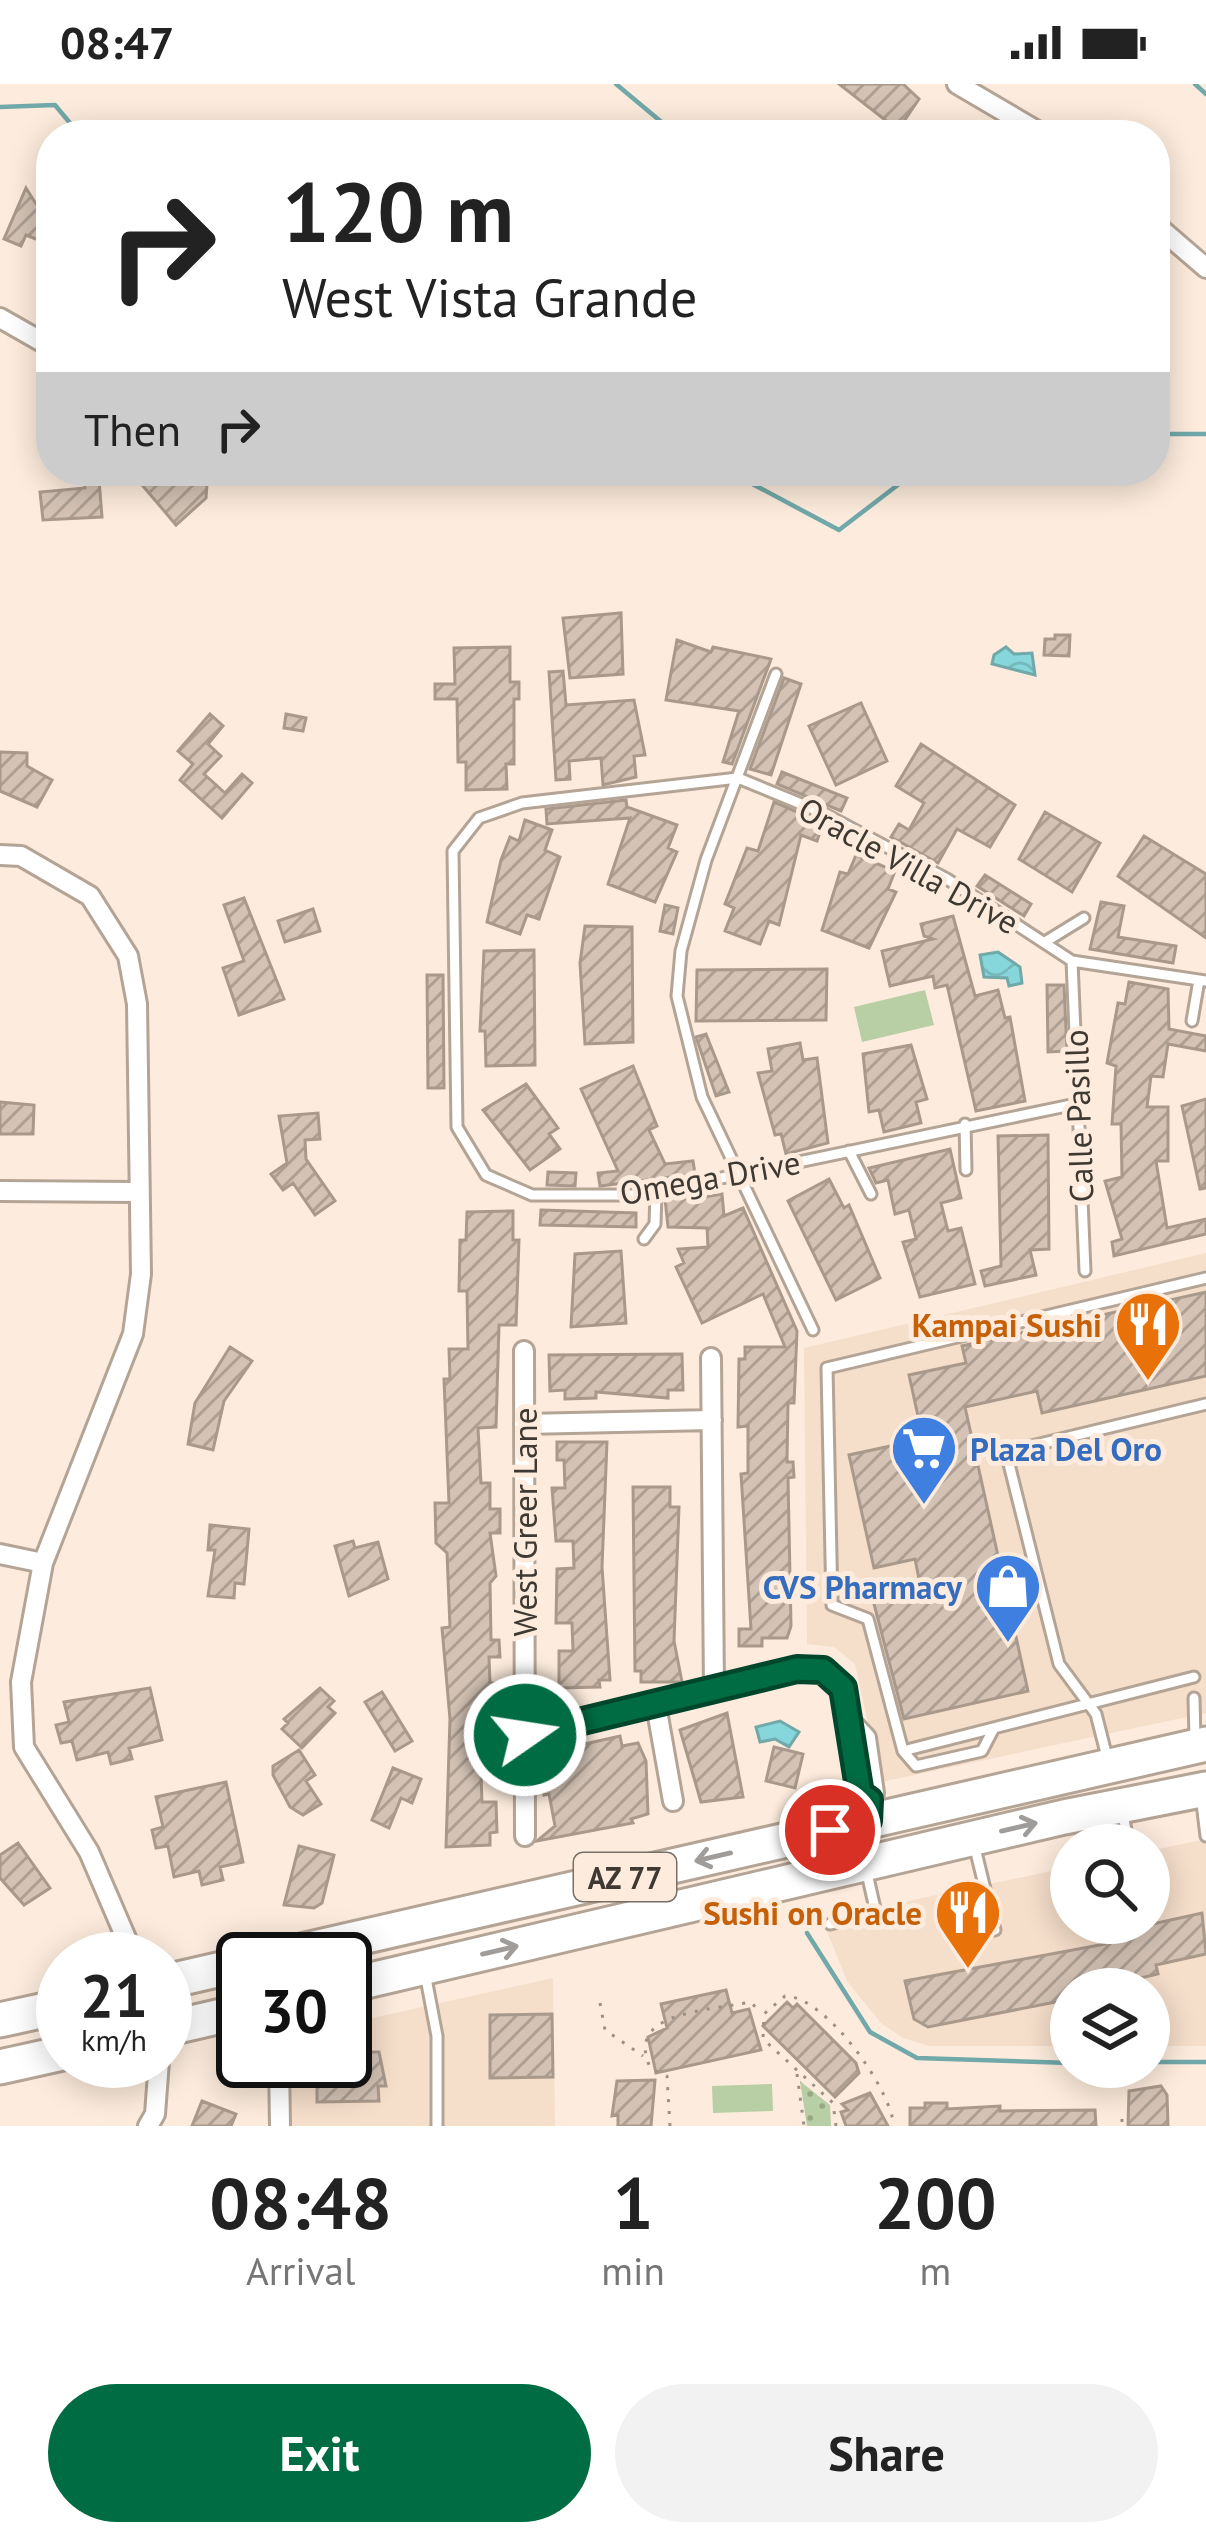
<!DOCTYPE html>
<style>
body{margin:0;font-family:"PT Sans",sans-serif;background:#f2f2f2;color:#222;height:100vh;display:flex;flex-direction:column;font-size:45px;white-space:nowrap}
*{box-sizing:border-box;margin:0}
p{font-size:39px;color:#767676}
.icon{flex:none;width:66px;height:66px;fill:none;stroke:currentColor;stroke-width:2;stroke-linecap:round;stroke-linejoin:round}
.map{position:relative;height:2042px;overflow:hidden}
.details{display:flex;flex-direction:column;background:#fff;flex:1}
.details>*{flex:none}
.guide{position:absolute;left:36px;top:36px;width:1134px;height:366px;border-radius:48px;box-shadow:0 6px 30px #0003;background:#fff;color:#222;overflow:hidden}
.buttons{position:absolute;left:1050px;top:1740px;display:grid;gap:24px}
.buttons a{display:grid;place-items:center;width:120px;height:120px;border-radius:50%;background:#fff;box-shadow:0 6px 30px #0003;font-size:60px}
.speed{position:absolute;left:36px;top:1848px;display:flex;gap:24px;font-size:60px;font-weight:700;text-align:center}
.speed>*{display:grid;place-content:center;width:156px;height:156px;border-radius:50%;background:#fff;box-shadow:0 6px 30px #0003;line-height:1}
.speed small{font-size:30px;font-weight:400}
.speed .limit{border:6px solid #111;border-radius:18px;background:#fff;color:#111}
.pin{position:absolute;display:grid;place-items:center;width:102px;height:102px;color:#fff;margin:-51px;border:6px solid #fff;border-radius:50%;box-shadow:0 3px 12px #0007}
.me{position:absolute;width:132px;margin:-66px;rotate:77deg;stroke-linejoin:round;filter:drop-shadow(0 0 9px #0008)}
.turn{display:flex;align-items:center;gap:42px;height:252px;padding:0 48px;font-size:54px}
.turn .icon{width:156px;height:156px;stroke-width:2.5}
.turn b{display:block;font-size:84px;line-height:102px}
.then{display:flex;align-items:center;height:114px;padding:0 48px;background:#0003;gap:24px;font-size:45px}
.eta{display:flex;justify-content:space-evenly;align-items:center;height:204px;text-align:center}
.eta b{font-size:72px;font-weight:700;line-height:84px}
.button{display:flex;gap:24px;margin-top:auto;padding:24px 48px}
.button a{flex:1;height:138px;border-radius:72px;background:#006c43;color:#fff;font-size:48px;font-weight:700;line-height:138px;text-align:center}
.button a+a{background:#f2f2f2;color:#222}
.status{display:flex;justify-content:space-between;align-items:center;height:84px;padding:0 60px;background:#fff;direction:ltr}
.status svg{height:33px;fill:currentColor}
.map>svg:first-child{display:block}
</style>
<div class="status"><b>08:47</b><svg viewBox="0 0 49 12"><path d="M0 12V9h3v3zM5 12V6h3v6zM10 12V3h3v9zM15 12V0h3v12zM26 1h20v11H26zM47 4h2v5h-2z"/></svg></div>
<div class="map">
<svg width="1206" height="2042" viewBox="0 0 1206 2042">
<defs>
<pattern id="green-dots" width="8" height="8" patternUnits="userSpaceOnUse" patternTransform="scale(3)"><rect width="8" height="8" fill="#b8cea4"/><path d="M2 2h.1M6 6h.1" fill="none" stroke="#97a886" stroke-width="1.8" stroke-linecap="round"/></pattern>
<pattern id="water-waves" width="16" height="10" patternUnits="userSpaceOnUse" patternTransform="scale(3)"><rect width="16" height="10" fill="#86d7db"/><path d="M0 5q4-4 8 0t8 0" fill="none" stroke="#75b9bc"/></pattern>
<pattern id="building-hatch" width="6" height="6" patternUnits="userSpaceOnUse" patternTransform="scale(3)"><rect width="6" height="6" fill="#d4c3b5"/><path d="M-1 1l2-2M0 6l6-6M5 7l2-2" fill="none" stroke="#ad9f94"/></pattern>
</defs>
<rect width="100%" height="100%" fill="#fdecdd"/>
<path fill="#f5deca" d="M1206 1169V1629L881 1698 855 1580 834 1563 807 1560 804 1264Z
M1206 1755V1962H1149V1905H1071V1962H929L903 1954 881 1939 847 1897 822 1835 1071 1783V1839H1149V1767Z
M553 1894 555 2042H272L271 1977H345V1940Z"/>
<path fill="url(#green-dots)" d="M800 1997 830 2021 831 2042H807Z"/>
<path fill="#b8cea4" d="M925 906 934 941 862 958 854 923Z
M772 2000 773 2027 713 2029 712 2002Z"/>
<path fill="url(#water-waves)" stroke="#71a8a9" stroke-width="3" d="M1006 563 1014 570 1032 569 1035 591 992 580 994 571Z
M998 868 1020 883 1022 899 1009 902 1007 894 984 893 980 871Z
M780 1637 799 1648 789 1663 775 1655 760 1658 756 1643Z"/>
<g fill="none" stroke-linecap="round" stroke-linejoin="round">
<path stroke="#71a8a9" stroke-width="4.5" d="M616 0 677 51
M1195 0 1206 10
M0 23 55 21 80 51
M1155 350H1206
M728 387 839 446 916 387
M807 1849 870 1948 917 1974 1071 1979
M1149 1978H1206"/>
</g>
<path fill="url(#building-hatch)" stroke="#a9998b" stroke-width="3" d="M839 0H903L919 15 898 46Z
M26 104 38 123 44 119 51 129V161L26 151 21 162 4 155Z
M159 387H221L207 400 206 414 176 441 143 402Z
M99 396 102 433 43 436 40 408 85 404 84 397Z
M621 529 623 590 570 594 563 534Z
M1055 551H1070L1069 572 1044 571 1045 555H1055Z
M677 556 711 568 713 563 771 575 732 680 723 678 739 627 666 616Z
M510 563V598H519V615H514V680H506L507 705 466 706V678H458L457 615H435V600H455L454 564Z
M563 587 566 621 634 616 645 671 634 672 636 693 603 701 601 674 569 677 570 695 556 696 549 588Z
M784 594 801 600 771 691 750 685Z
M861 619 887 677 836 701 809 642Z
M210 630 223 642 208 660 221 672 204 690 225 709 242 690 252 699 222 734 180 696 193 680 178 667Z
M286 630 306 634 303 647 284 644Z
M921 660 1015 721 990 763 957 745 938 779 891 753 899 740 909 746 924 719 896 702Z
M0 668 27 669V682L52 696 37 723 0 707Z
M782 688 847 714 841 727 777 700Z
M626 716 627 723 677 741 668 764 677 768 655 818 608 800 630 734 547 740 546 725Z
M774 718 823 739 817 757 801 751 779 841 769 837 760 860 725 847 734 824 725 820 747 764 758 767Z
M1045 728 1100 759 1072 808 1019 775Z
M525 736 552 746 545 766 560 773 539 835 527 831 520 850 487 838 501 776 510 753 519 757Z
M1144 752 1206 790V854L1118 792Z
M856 771 895 787 888 805 896 808 869 864 822 846 840 788 848 790Z
M985 791 1031 820 1024 832 977 802Z
M244 814 284 915 239 931 223 884 244 877 224 821Z
M1101 818 1124 822 1118 853 1176 862 1173 879 1090 865Z
M665 821 678 824 673 850 660 847Z
M313 825 320 847 285 858 278 837Z
M953 832 975 912 998 906 1005 934 1010 933 1025 1017 976 1027 947 901 935 904 933 892 890 902 882 867 933 855 924 852 921 840Z
M585 842 632 843 633 958 585 960 580 879Z
M534 866 535 981 486 982 485 947H480L484 867Z
M827 885 826 936 696 937 697 886Z
M427 891H443L444 1004H428Z
M1129 898 1168 905 1169 945 1206 952V967L1168 960 1163 993 1151 992 1147 1023H1168V1077H1156L1167 1144 1206 1135V1150L1114 1172 1112 1158 1122 1155 1105 1097 1122 1093 1121 1040H1112L1116 982 1107 979 1118 919 1125 920Z
M1047 901H1064L1067 967 1048 968Z
M706 950 729 1008 716 1012 696 953Z
M800 959 803 976 817 974 828 1059 786 1070 781 1050 775 1051 758 989 772 987 768 965Z
M911 961 927 1015 916 1018 921 1039 884 1048 879 1026 869 1028 863 970Z
M633 982 657 1042 649 1046 665 1080 693 1077 695 1090 600 1102 598 1089 618 1087 581 1005Z
M526 1000 558 1044 549 1050 560 1065 530 1086 483 1026Z
M1206 1015V1104L1200 1105 1182 1022Z
M0 1018 34 1021 33 1050H0Z
M318 1029 320 1055 305 1056 306 1075 335 1117 315 1131 293 1099 283 1106 271 1090 287 1079 279 1032Z
M1048 1051 1049 1165 1030 1166 1036 1191 985 1202 981 1187 1001 1182 998 1052Z
M950 1065 961 1114 941 1119 948 1147 961 1144 975 1200 920 1213 903 1158 916 1155 909 1126 895 1130 888 1096 876 1099 869 1084Z
M548 1088 576 1089 575 1102 547 1101Z
M829 1095 844 1124 849 1121 880 1194 836 1216 788 1117Z
M697 1108 698 1114 722 1110 724 1132 743 1124 797 1247 794 1319H788L787 1378H793L794 1393 788 1394 791 1542 787 1554H762V1562H739V1545H751L741 1390 748 1389V1342L738 1343 739 1275H745V1263H785L763 1210 702 1239 676 1183 684 1179 678 1165 708 1163 707 1144 668 1143 665 1115Z
M541 1126 636 1129V1143L540 1141Z
M513 1127V1156H519L516 1241H499L496 1343 478 1344 481 1399H490V1425H500V1449H490L496 1492 490 1499 491 1556H499L500 1573H489L490 1599H497V1612H486L485 1648H500L502 1678H484L481 1691 482 1718H496L497 1748 490 1749V1761L446 1763 450 1635 442 1544 450 1543 447 1469 436 1459 435 1419H449L444 1295H450L449 1265H468L467 1207H459L460 1156H466L467 1128Z
M621 1167 626 1239 571 1243 575 1170Z
M1206 1208V1292L1042 1329 1037 1307 965 1323 1028 1607 904 1635 873 1516 921 1505 915 1475 874 1484 849 1371 923 1355 909 1291 966 1279 962 1262Z
M230 1263 252 1277 224 1317 213 1366 188 1360 195 1319Z
M682 1270 683 1306H668V1314L596 1308V1314L565 1315V1306L550 1307 549 1271Z
M557 1358H607L602 1483 610 1596H599L600 1603 559 1604V1567H573L572 1539H556L557 1485 574 1484 573 1457H556L552 1404H565L564 1376H557Z
M633 1403H670V1423H679L674 1557 682 1598H641V1587H635Z
M210 1441 249 1445 244 1500 235 1499 234 1514 208 1512 215 1466H208Z
M353 1457 355 1464 378 1458 388 1495 349 1512 335 1462Z
M150 1604 162 1656 129 1664 132 1675 111 1680 108 1668 77 1676 72 1657 61 1659 56 1641 69 1638 64 1618Z
M320 1604 334 1617 328 1623 335 1629 302 1664 282 1645 288 1639 284 1635Z
M382 1608 412 1657 395 1667 365 1618Z
M727 1629 743 1713 701 1718 680 1646Z
M620 1652 622 1662 638 1659 646 1677 648 1730 631 1735 633 1739 537 1757 555 1742 549 1710 544 1711 541 1677 560 1674 558 1666Z
M774 1663 803 1670 795 1704 766 1697Z
M299 1666 315 1691 306 1697 321 1720 303 1731 290 1723 273 1691V1682Z
M393 1684 421 1695 412 1719 401 1714 389 1744 372 1736Z
M226 1698 243 1778 220 1783 223 1796 202 1801 199 1787 174 1793 168 1762 156 1764 152 1746 163 1743 156 1713Z
M18 1759 50 1804 24 1821 0 1794V1771Z
M299 1762 334 1771 322 1819 314 1824 284 1821Z
M1202 1829 1206 1870 1156 1881 1158 1890 1124 1898 1125 1903 1071 1905V1915L928 1943 914 1935 905 1897 1105 1860 1103 1851Z
M726 1906 732 1929 749 1925 761 1966 656 1989 648 1953 667 1944 661 1920Z
M787 1918 793 1924 797 1920 856 1979 859 1989 835 2013 763 1942Z
M552 1930 553 1993 490 1994V1931Z
M345 1968H379L386 2002H378L379 2017 317 2018V1986H329V1977H345Z
M655 1996 651 2042H618V2031L612 2032 617 1997Z
M1161 2002 1167 2011 1168 2042H1128L1129 2007Z
M870 2009 888 2042H846L841 2028 848 2026 842 2020Z
M202 2017 236 2030 231 2042H192Z
M925 2019H947V2025L1000 2022V2027L1095 2026 1096 2042H910V2024H925Z"/>
<g fill="none" stroke-linecap="round" stroke-linejoin="round">
<defs>
<path id="lane" d="M776 590 706 776 681 867 677 912 702 1013 813 1246
M1045 858 1084 834
M1072 877 1085 1187
M1192 937 1199 896
M1076 1020 640 1111H532L486 1091 457 1043 453 767 479 734 522 719 738 694 823 729 947 795 1072 877 1206 897
M965 1040 966 1086
M849 1067 871 1110
M644 1155 655 1140 656 1108
M1194 1614 1195 1656
M993 1646 982 1667 916 1682 903 1667 868 1535 832 1521 827 1284 1206 1194
M903 1667 1194 1593
M1108 1677 1096 1630 1059 1580 1006 1368 1206 1320
M1201 1711 1206 1752
M1123 1731 1129 1761
M974 1760 995 1846
M830 1840 876 1829 866 1785
M425 1889 437 1952V2042"/>
<path id="street" d="M957 0 1044 51
M1155 140 1206 184
M0 234 51 263
M0 771 21 772 90 812 128 872 137 920 141 1190 133 1250 43 1479 21 1598 24 1663 89 1768 135 1875
M0 1107 137 1108
M524 1267 525 1752
M711 1274 714 1606
M524 1340 712 1336
M0 1470 43 1479
M656 1621 673 1717
M525 1651 811 1584 836 1595 851 1638
M864 1780 869 1716 874 1709 866 1654 851 1638 860 1710 869 1716
M279 1977 280 2042
M148 2042 155 2030 159 1977"/>
<path id="highway" d="M266 1875 1206 1660
M165 1898 243 1880
M345 1902 1064 1733 1206 1705
M0 1936 63 1922
M165 1945 243 1927
M0 1983 63 1969"/>
</defs>
<use href="#lane" stroke="#b4a496" stroke-width="15"/>
<use href="#street" stroke="#b4a496" stroke-width="24"/>
<use href="#highway" stroke="#b4a496" stroke-width="39"/>
<path stroke="#9b9085" stroke-width="3" stroke-dasharray="3 9" stroke-linecap="butt" d="M600 1919 605 1946 643 1972
M797 1990 804 2042
M1122 2035V2042
M670 2042 667 1992 651 1985C622 1927 710 1927 750 1918L761 1928
M836 2042 833 2019 763 1955 764 1930 785 1912C825 1912 890 2003 894 2042"/>
<use href="#lane" stroke="#fff" stroke-width="9"/>
<use href="#street" stroke="#fff" stroke-width="18"/>
<use href="#highway" stroke="#fff" stroke-width="33"/>
</g>
<defs><path id="oneway-shaft" d="M-6 0H5M1.5-3L5.5 0L1.5 3" fill="none" stroke-width="1.6" stroke-linecap="round" stroke-linejoin="round" transform="scale(3)"/></defs>
<g stroke="#9f9c99">
<use href="#oneway-shaft" transform="translate(1019 1743) rotate(-13)"/>
<use href="#oneway-shaft" transform="translate(713 1773) rotate(167)"/>
<use href="#oneway-shaft" transform="translate(500 1866) rotate(-13)"/>
</g>
<g fill="none" stroke-linecap="round" stroke-linejoin="round">
<defs>
<path id="route" d="M525 1651 797 1585 823 1586 843 1604 860 1710 869 1716 868 1737 830 1746"/>
</defs>
<use href="#route" stroke="#00462c" stroke-width="30"/>
<use href="#route" stroke="#006c43" stroke-width="21"/>
</g>
<defs>
<symbol id="restaurant-pin" viewBox="-11 -11 22 30"><path d="M0 17L-7.5 6A9.5 9.5 0 1 1 7.5 6Z" fill="#e8710a" stroke="#fdecdd"/><path d="M-5-6h1v4h1v-4h1v4h1v-4h1v5L-1.5 .5V6h-2V.5L-5-1ZM5-6V6H3V1.5H1.5Q1.5-4 5-6Z" fill="#fff"/></symbol>
<symbol id="supermarket-pin" viewBox="-11 -11 22 30"><path d="M0 17L-7.5 6A9.5 9.5 0 1 1 7.5 6Z" fill="#3f7fe0" stroke="#fdecdd"/><path d="M-6-5.5h2.5l.6 2H6L4.5 2H-2.5L-4.4-4H-6ZM-1.5 3.2a1.3 1.3 0 1 0 .1 0ZM3 3.2a1.3 1.3 0 1 0 .1 0Z" fill="#fff"/></symbol>
<symbol id="shop-pin" viewBox="-11 -11 22 30"><path d="M0 17L-7.5 6A9.5 9.5 0 1 1 7.5 6Z" fill="#3f7fe0" stroke="#fdecdd"/><path d="M-5-2.5h2.3a2.7 3.5 0 0 1 5.4 0H5L5.5 6h-11ZM-1.5-2.5h3a1.5 2.3 0 0 0-3 0Z" fill="#fff"/></symbol>
</defs>
<g fill-rule="evenodd">
<use href="#restaurant-pin" x="1110" y="1202" width="76" height="104"/>
<use href="#supermarket-pin" x="886" y="1326" width="76" height="104"/>
<use href="#shop-pin" x="970" y="1464" width="76" height="104"/>
<use href="#restaurant-pin" x="930" y="1790" width="76" height="104"/>
</g>
<g text-anchor="middle" dominant-baseline="central" stroke-width="10" stroke-linejoin="round" paint-order="stroke">
<rect fill="#fdecdd" stroke="#786f66" stroke-width="3" x="574" y="1769" width="102" height="48" rx="9"/>
<g font-size="30" font-weight="bold" fill="#3f3933">
<text x="625" y="1793">AZ 77</text>
</g>
<g font-size="33" fill="#3f3933" stroke="#fdecdd">
<text transform="translate(909 781) rotate(29)">Oracle Villa Drive</text>
<text transform="translate(1078 1032) rotate(-92)">Calle Pasillo</text>
<text transform="translate(710 1093) rotate(-10)">Omega Drive</text>
<text transform="translate(524 1438) rotate(-90)">West Greer Lane</text>
</g>
<g font-size="33" font-weight="bold" fill="#c56008" stroke="#fdecdd" text-anchor="end">
<text x="1102" y="1240">Kampai Sushi</text>
<text x="922" y="1828">Sushi on Oracle</text>
</g>
<g font-size="33" font-weight="bold" fill="#366cbe" stroke="#fdecdd" text-anchor="start">
<text x="970" y="1364">Plaza Del Oro</text>
<text x="962" y="1502" text-anchor="end">CVS Pharmacy</text>
</g>
</g>
</svg>
<div class="buttons">
<a><svg class="icon" aria-label="search" viewBox="0 0 24 24"><circle cx="10" cy="10" r="6"/><path d="M15 15l6 6"/></svg></a>
<a><svg class="icon" aria-label="layers" viewBox="0 0 24 24"><path d="M12 4l9 5-9 5-9-5zM3 14l9 5 9-5"/></svg></a>
</div>
<div class="speed"><div>21<small>km/h</small></div><div class="limit">30</div></div>
<div class="pin" style="left:830px;top:1746px;background:#d93025"><svg class="icon" aria-label="arrive" viewBox="0 0 24 24"><path d="M6 21V4h12l-3 4 3 4H6"/></svg></div>
<svg class="me" style="left:525px;top:1651px" viewBox="-20 -20 40 40"><circle r="17" fill="#006c43" stroke="#fff" stroke-width="3"/><path d="M0-11L8 9 0 5-8 9z" fill="#fff"/></svg>
<div class="guide">
<div class="turn"><svg class="icon" aria-label="right" viewBox="0 0 24 24"><path d="M7 20v-9h11M14 6l5 5-5 5"/></svg><div><b>120 m</b>West Vista Grande</div></div>
<div class="then">Then<svg class="icon" aria-label="right" viewBox="0 0 24 24"><path d="M7 20v-9h11M14 6l5 5-5 5"/></svg></div>
</div>
</div>
<section class="details">
<div class="eta">
<div><b>08:48</b><p>Arrival</p></div>
<div><b>1</b><p>min</p></div>
<div><b>200</b><p>m</p></div>
</div>
<div class="button"><a>Exit</a><a>Share</a></div>
</section>
